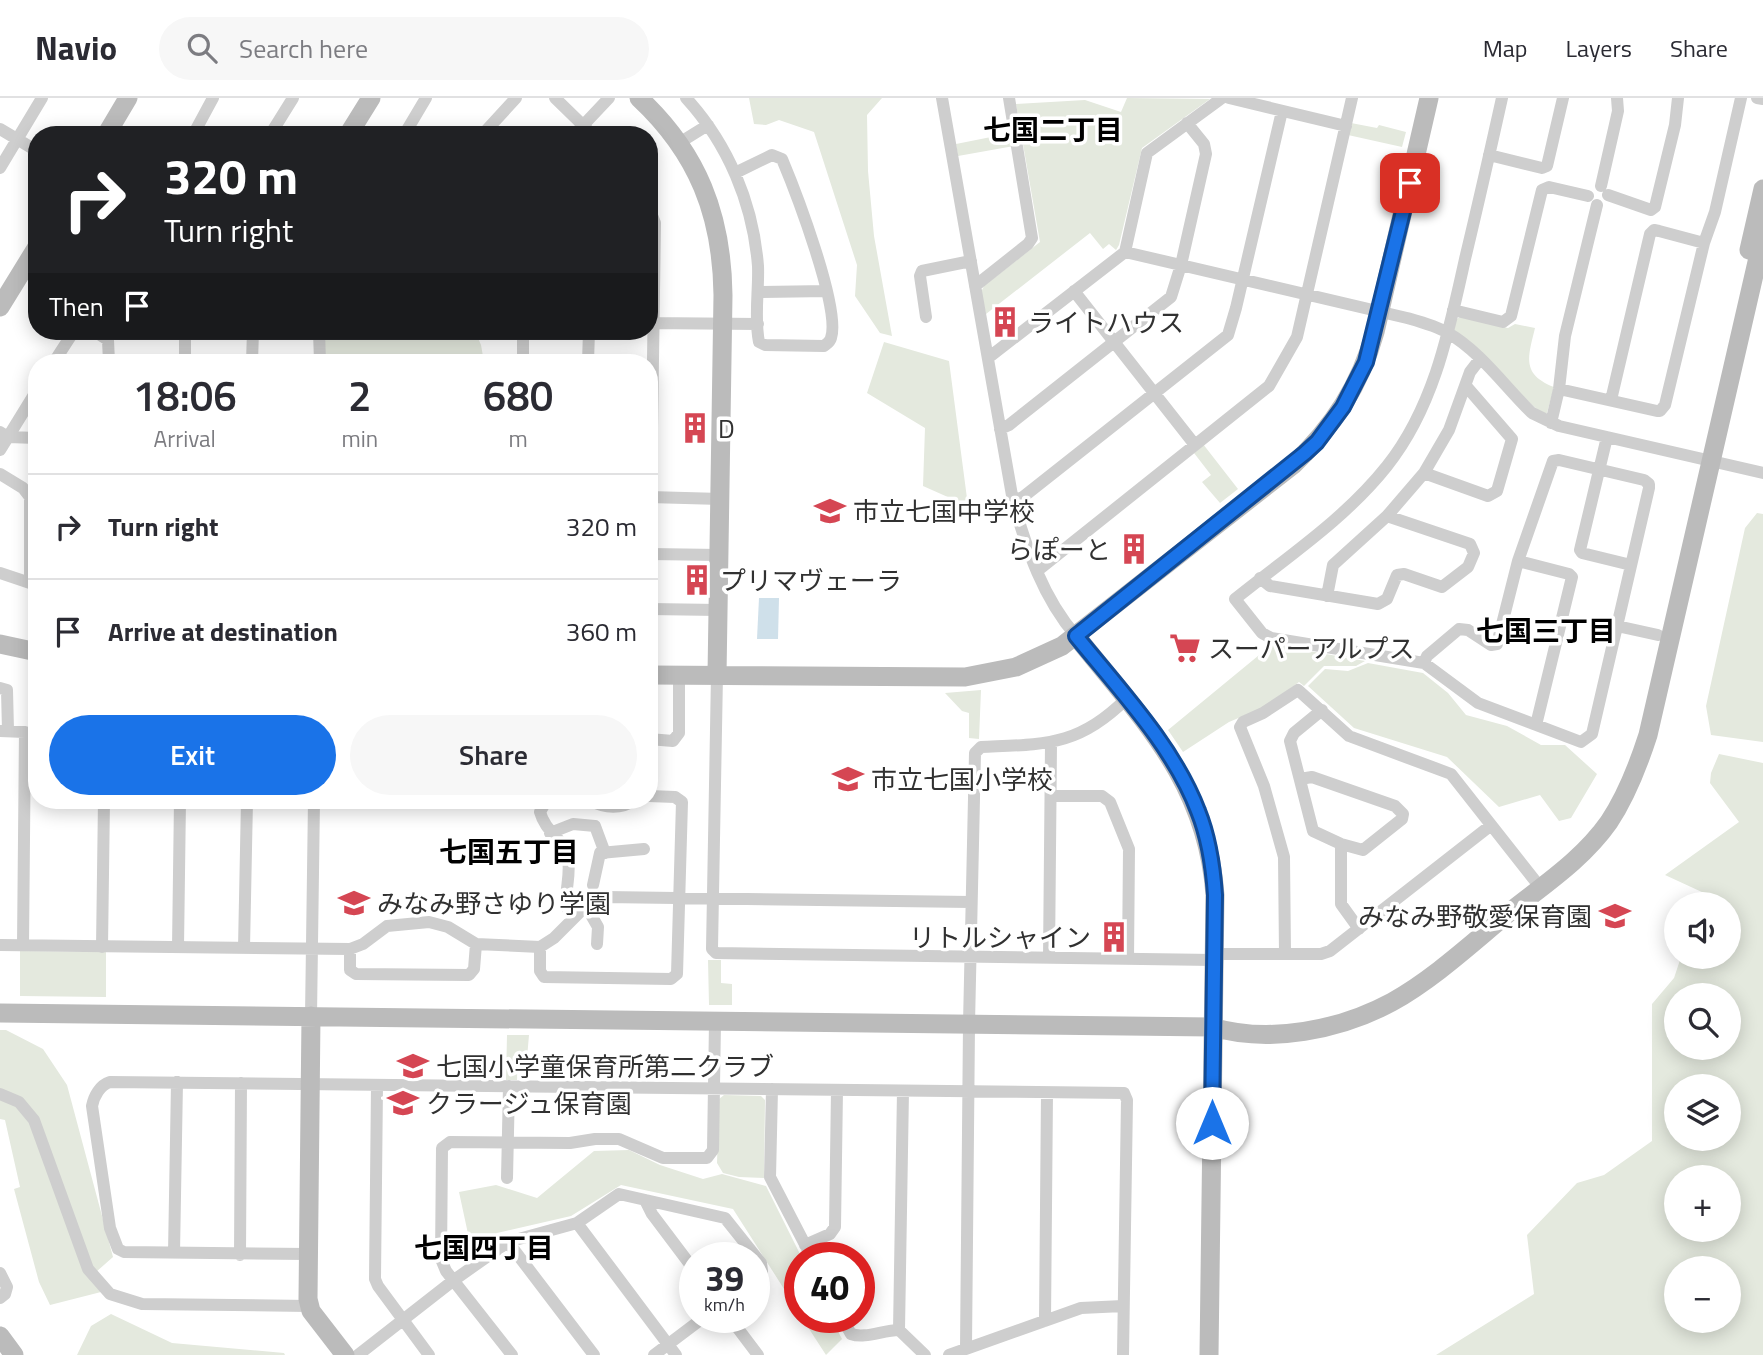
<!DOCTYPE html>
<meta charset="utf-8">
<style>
body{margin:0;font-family:"Titillium Web","Noto Sans JP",sans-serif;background:#f7f7f7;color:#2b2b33;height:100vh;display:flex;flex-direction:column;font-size:26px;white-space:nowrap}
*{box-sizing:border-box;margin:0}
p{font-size:23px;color:#7c7c81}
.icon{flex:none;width:38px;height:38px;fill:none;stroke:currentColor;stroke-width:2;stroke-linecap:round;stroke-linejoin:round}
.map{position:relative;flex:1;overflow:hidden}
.drawer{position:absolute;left:28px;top:256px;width:630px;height:455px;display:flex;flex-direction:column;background:#fff;border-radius:28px;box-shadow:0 4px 18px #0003}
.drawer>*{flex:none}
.guide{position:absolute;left:28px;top:28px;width:630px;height:214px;border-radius:28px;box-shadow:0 4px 18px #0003;background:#202124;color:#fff;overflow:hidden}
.buttons{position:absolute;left:1664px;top:794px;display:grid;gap:14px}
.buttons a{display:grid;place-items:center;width:77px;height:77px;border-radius:50%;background:#fff;box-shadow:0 4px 18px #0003;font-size:35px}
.speed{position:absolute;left:679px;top:1144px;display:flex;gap:14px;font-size:35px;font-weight:700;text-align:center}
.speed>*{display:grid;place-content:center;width:91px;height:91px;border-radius:50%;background:#fff;box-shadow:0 4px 18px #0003;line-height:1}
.speed small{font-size:18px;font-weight:400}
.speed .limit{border:10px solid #d22;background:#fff;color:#111}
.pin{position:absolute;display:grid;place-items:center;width:60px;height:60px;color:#fff;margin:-30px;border-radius:14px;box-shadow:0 4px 10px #0006}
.me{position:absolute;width:77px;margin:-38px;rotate:0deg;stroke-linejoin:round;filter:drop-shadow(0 0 5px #0008)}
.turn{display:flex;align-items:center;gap:24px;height:147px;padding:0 21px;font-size:32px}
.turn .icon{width:91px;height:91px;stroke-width:2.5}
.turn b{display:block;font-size:49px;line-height:60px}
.then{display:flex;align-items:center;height:66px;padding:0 21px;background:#0003;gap:14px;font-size:26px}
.eta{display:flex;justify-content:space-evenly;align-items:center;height:119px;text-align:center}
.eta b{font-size:42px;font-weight:600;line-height:49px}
.cta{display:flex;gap:14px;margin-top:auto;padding:14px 21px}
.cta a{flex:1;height:80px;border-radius:42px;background:#1a73e8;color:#fff;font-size:28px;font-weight:600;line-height:80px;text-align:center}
.cta a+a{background:#f7f7f7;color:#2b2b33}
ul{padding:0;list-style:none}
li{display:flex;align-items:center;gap:21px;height:105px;padding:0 21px;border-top:2px solid #e1e1e2}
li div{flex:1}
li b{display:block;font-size:26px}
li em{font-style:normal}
header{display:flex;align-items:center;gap:42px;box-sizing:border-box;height:98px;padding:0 35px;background:#fff;border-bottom:2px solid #e1e1e2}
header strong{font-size:33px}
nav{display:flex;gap:38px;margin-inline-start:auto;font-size:24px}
.search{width:490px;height:63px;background:#f7f7f7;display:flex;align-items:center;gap:18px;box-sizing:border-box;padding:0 24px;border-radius:38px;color:#7c7c81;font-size:26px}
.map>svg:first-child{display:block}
</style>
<header>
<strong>Navio</strong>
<div class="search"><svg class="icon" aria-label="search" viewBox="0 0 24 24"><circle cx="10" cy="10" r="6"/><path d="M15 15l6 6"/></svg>Search here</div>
<nav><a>Map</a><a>Layers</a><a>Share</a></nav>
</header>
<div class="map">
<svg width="1763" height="1257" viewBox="0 0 1763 1257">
<rect width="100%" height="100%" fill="#fff"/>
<path fill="#e4e9de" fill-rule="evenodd" d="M749 0H882L867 17 868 73 874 138 892 238 880 235 855 198 857 167 814 34 779 22 766 27 754 26Z
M1127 0 1210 1 1142 50 1119 147 1116 152 1109 146 1103 151 1090 135 986 216 981 194 984 188 1040 144 1016 6 1085 2 1121 14Z
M1351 25 1377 30 1379 27 1406 34 1402 49 1348 37Z
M1011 35 1014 48 958 58 956 46Z
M1460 219 1508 230 1515 226 1535 230C1528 259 1521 276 1554 289L1547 315 1542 316 1455 235 1453 229 1455 222Z
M323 233H475L481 247 484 264H338L322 257Z
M884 244 949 263 968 408 923 388 925 330 867 295Z
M1203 346 1238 391 1220 405 1202 384 1211 377 1194 355Z
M1757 415 1763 416V644L1711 637 1706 608 1745 430Z
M1265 545 1365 563 1356 568H1324L1304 588 1299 584 1267 608 1229 624 1183 654 1168 632 1264 553Z
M1368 565 1423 575 1448 595 1466 617 1507 628 1541 647H1565L1597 676 1571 720 1559 723 1540 697 1499 709 1447 659 1354 630 1308 588 1325 571 1348 573Z
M981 592 979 641 969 640V615L962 613 945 595Z
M1719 656 1763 665V1257H1436L1534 1196 1527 1137 1577 1085 1604 1077 1652 1043V906L1674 880 1681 859H1729L1730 807 1665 777 1739 724 1710 685 1711 675ZM1676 898H1729V950H1676ZM1676 989H1729V1041H1676ZM1676 1080H1729V1132H1676ZM1676 1171H1729V1223H1676Z
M20 853 106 854V899L20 898Z
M708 862H721V885L732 886V907H709Z
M0 932H6L43 951 67 987 113 1159 96 1174 101 1194 50 1207 39 1184 14 1091 20 1089 5 1022 0 1021Z
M507 937H529L527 960 518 961 517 982H506Z
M724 997 761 998 765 1002 764 1080 739 1079 723 1075 717 1065 719 1001Z
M629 1052 660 1067 703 1081 722 1076 766 1088 802 1160H800V1216L733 1111 621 1087 571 1118 497 1135 473 1159 459 1094 496 1087 537 1100 594 1053Z
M111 1216 172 1245 284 1255 285 1257H77L91 1228Z
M802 1220H831L842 1241 826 1257Z"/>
<path fill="#cfe0ea" d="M759 500H779L778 541H757Z"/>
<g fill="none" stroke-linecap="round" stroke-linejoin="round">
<path stroke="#cecece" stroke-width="12" d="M555 0 593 37
M686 0C728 46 753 105 758 168 759 192 754 220 759 244L765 247 824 248C828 245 830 244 831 240 841 211 795 92 782 61L772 57 735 75
M942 0 1013 403C1027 452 1043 500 1076 538
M1229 0 1346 28
M1757 0 1763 1
M0 31 37 53
M193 37 213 0
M270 37 293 0
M404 37 426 0
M482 37 516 0
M574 37 609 0
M679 45 708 27
M1489 57 1542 70 1547 68 1563 0
M0 70 42 0
M1601 88 1618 13 1617 0
M1608 97 1651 112 1655 109 1675 27 1678 0
M649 110 655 125 651 399
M1125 154 1407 220C1421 224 1436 228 1448 235 1481 254 1505 289 1532 315L1559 328 1763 375
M975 188 1028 146 1032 140 1009 0
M1074 193 1195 347
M759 194 827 193
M1453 212 1503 224 1511 218 1542 92 1549 89 1588 98
M926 219 920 178 922 173 971 163
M649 225 758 226
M94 233 108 242 109 264
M319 233 320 264
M988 260 1125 154 1147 55 1222 0
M54 264 74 233
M185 264V233
M252 264 253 233
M523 264V233
M588 264 589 233
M1559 291 1657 313H1660L1665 307 1704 145 1715 114 1741 0
M1611 302 1650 136 1654 132 1659 133 1704 145
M1551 325 1559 291 1565 238 1597 107
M1000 331 1009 327 1171 199 1181 167 1206 56 1204 46 1187 25
M0 334 8 339 37 340
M1607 339 1580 452 1582 455 1631 467
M0 352 37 292
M1424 375 1488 398 1497 393 1512 341 1466 288
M0 376 23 390 30 399V485
M649 399 721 401
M1013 403 1023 399 1228 237 1236 210 1282 13
M649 456 720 457
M1518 463 1569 476 1572 479 1536 627
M1037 473 1269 288 1297 239 1352 0
M0 475 36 487
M1260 480 1270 488 1378 506 1387 501 1397 477 1404 476 1442 489 1468 469 1474 455 1470 446 1387 418
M1327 498 1333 467 1387 418 1424 375 1449 332 1470 274 1480 261
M649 511 719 512
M1617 528 1658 537
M1424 565 1427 558 1459 531 1468 532 1491 547 1497 546 1518 463 1553 363 1559 362 1644 382 1649 386V390L1592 636 1581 644 1478 605 1424 565 1271 540 1262 535 1235 501C1287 459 1345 421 1387 368 1434 309 1449 233 1465 161 1478 107 1490 54 1502 0
M717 577 712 851 716 855 1214 862
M0 590 7 592 8 633
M0 633 25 634 23 847
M649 641 673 643 679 635V577
M1300 681 1312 679 1395 708 1403 716 1402 721 1363 752 1341 746 1313 733 1290 643 1294 635 1322 612
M1051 698H1102L1110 704 1129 751 1128 861
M551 702 545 705 540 714C546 736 565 740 568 761 572 784 559 801 573 821
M588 702C604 710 620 712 635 702
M550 735 573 726 595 728 605 755
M1341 746V806L1359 831
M593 787 600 755 644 751
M586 808 598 829 597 846
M0 847 350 851 363 846 387 828 429 824 448 829 476 846 540 849 554 840 586 808 605 799 971 804
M102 849 104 702
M178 849 180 702
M540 849V873L544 879 671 881 677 876 682 704 675 699 649 698
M244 850 247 702
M350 851V872L356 876 469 877 474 871 476 846
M1214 856H1321L1330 853 1490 728
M1285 856 1284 759 1264 688 1240 629 1243 624 1263 615 1298 592 1349 638 1451 676 1540 789
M1049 860 1051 646
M311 918 314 702
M377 987 375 1181 378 1188 429 1257
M772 991 770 1079 812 1160
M0 996 19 1004 34 1022 88 1171 110 1196 142 1206 309 1208
M507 1080 509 988
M645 1102 652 1116 695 1173
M577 1125 676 1257
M508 1144 594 1257
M805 1147 830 1136 835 1129 837 992
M174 1155 177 984
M308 1156 124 1154 118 1151 110 1130 92 1008C94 998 100 987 110 984L1124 995 1127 1002 1123 1257
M240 1157 241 985
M0 1175 7 1189 5 1196 0 1200
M730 1220 758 1257
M842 1220 851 1236C865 1241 883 1232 899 1232L925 1257
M1045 1223 1047 995
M899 1232 903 993
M966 1250 969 926 975 655 981 649C1044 646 1078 649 1126 601
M358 1257 454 1182 508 1144 577 1125 619 1096 725 1120 761 1165 762 1173 754 1180
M512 1257 446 1173 441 1161 442 1050 450 1044 570 1045 595 1041H619L663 1060H707L713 1052 715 924
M654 1257 703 1220
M949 1257 1081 1210 1123 1208"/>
<path stroke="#bbb" stroke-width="19" d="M639 0C698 55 722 117 723 197L717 577
M106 37 128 0
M348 37 371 0
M1749 152 1763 91
M0 209 37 149
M1076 538C1143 622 1207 684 1215 797L1209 1257
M0 546 37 554
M649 577 965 579 1016 569 1062 548 1293 367C1333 329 1360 288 1375 234L1429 0
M0 915 1212 929C1270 946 1340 932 1392 904 1435 880 1473 844 1511 813 1545 786 1583 761 1609 724 1627 697 1638 668 1648 637L1763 138
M311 918 308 1201 311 1213 345 1257
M0 1238 14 1257"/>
</g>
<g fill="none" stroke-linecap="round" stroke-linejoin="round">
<defs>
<path id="route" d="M1212 1025 1215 797C1213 768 1209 740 1198 713 1174 649 1119 591 1076 538L1305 355 1317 344 1343 309 1366 264 1410 85"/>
</defs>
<use href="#route" stroke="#114b97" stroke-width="18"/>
<use href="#route" stroke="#1a73e8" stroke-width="12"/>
</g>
<defs>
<symbol id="building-bare" viewBox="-9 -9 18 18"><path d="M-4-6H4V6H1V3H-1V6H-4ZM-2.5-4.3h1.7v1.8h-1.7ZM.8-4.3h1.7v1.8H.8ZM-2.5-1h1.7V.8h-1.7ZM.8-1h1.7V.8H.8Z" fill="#d54653" stroke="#fff" stroke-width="2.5" paint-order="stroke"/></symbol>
<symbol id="school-bare" viewBox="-9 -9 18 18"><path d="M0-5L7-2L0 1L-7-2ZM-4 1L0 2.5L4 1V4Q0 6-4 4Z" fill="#d54653" stroke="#fff" stroke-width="2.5" paint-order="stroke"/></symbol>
<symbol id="supermarket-bare" viewBox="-9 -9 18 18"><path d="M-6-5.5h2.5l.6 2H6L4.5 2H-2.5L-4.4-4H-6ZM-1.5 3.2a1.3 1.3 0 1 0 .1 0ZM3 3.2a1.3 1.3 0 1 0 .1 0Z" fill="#d54653" stroke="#fff" stroke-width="2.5" paint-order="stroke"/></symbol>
</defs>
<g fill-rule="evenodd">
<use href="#building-bare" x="983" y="202" width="44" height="44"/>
<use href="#building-bare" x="673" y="308" width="44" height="44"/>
<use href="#school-bare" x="808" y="391" width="44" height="44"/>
<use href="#building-bare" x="1112" y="429" width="44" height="44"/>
<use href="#building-bare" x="675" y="460" width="44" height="44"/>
<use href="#supermarket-bare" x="1163" y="528" width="44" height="44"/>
<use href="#school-bare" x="826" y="659" width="44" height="44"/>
<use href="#school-bare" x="332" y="783" width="44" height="44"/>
<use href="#school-bare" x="1593" y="796" width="44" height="44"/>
<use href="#building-bare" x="1092" y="817" width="44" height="44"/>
<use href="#school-bare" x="391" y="946" width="44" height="44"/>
<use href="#school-bare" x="381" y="983" width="44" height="44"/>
</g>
<g text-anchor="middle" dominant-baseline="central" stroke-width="7" stroke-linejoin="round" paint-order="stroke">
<g font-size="26" fill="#313131" stroke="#fff" text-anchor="start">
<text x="1028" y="224">ライトハウス</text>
<text x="718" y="330">D</text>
<text x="853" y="413">市立七国中学校</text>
<text x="1111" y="451" text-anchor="end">らぽーと</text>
<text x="720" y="482">プリマヴェーラ</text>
<text x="1208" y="550">スーパーアルプス</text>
<text x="871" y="681">市立七国小学校</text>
<text x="377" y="805">みなみ野さゆり学園</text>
<text x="1592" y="818" text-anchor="end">みなみ野敬愛保育園</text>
<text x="1091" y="839" text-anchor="end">リトルシャイン</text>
<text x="436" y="968">七国小学童保育所第二クラブ</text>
<text x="426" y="1005">クラージュ保育園</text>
</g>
<g font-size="28" font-weight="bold" fill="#000" stroke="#fff">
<text x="1053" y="31">七国二丁目</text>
<text x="1546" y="532">七国三丁目</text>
<text x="509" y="753">七国五丁目</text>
<text x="484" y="1149">七国四丁目</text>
</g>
</g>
</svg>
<div class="buttons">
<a><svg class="icon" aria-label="sound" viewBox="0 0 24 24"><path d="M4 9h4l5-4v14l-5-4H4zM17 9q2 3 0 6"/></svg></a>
<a><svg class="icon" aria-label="search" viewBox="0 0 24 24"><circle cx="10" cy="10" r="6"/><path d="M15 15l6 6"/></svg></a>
<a><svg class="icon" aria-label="layers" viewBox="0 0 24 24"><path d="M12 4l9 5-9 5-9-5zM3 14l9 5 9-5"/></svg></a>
<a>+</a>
<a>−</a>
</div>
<div class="speed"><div>39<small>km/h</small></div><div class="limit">40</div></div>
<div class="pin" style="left:1410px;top:85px;background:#d93025"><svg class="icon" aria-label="arrive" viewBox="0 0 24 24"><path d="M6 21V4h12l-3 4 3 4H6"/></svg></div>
<svg class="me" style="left:1212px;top:1025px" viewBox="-20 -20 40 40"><circle r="19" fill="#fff"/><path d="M0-13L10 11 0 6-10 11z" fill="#1a73e8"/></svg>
<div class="guide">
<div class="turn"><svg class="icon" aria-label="right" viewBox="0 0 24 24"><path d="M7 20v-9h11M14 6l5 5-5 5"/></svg><div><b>320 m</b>Turn right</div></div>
<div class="then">Then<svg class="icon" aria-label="arrive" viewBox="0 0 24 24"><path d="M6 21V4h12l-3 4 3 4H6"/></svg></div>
</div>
<section class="drawer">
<div class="eta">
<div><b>18:06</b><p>Arrival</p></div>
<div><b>2</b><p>min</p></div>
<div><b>680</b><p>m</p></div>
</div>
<ul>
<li><svg class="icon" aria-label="right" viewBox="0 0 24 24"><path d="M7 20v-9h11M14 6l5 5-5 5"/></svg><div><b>Turn right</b></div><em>320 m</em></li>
<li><svg class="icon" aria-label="arrive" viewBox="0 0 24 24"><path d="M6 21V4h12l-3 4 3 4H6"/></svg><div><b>Arrive at destination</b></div><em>360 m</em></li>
</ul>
<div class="cta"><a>Exit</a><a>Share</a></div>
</section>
</div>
